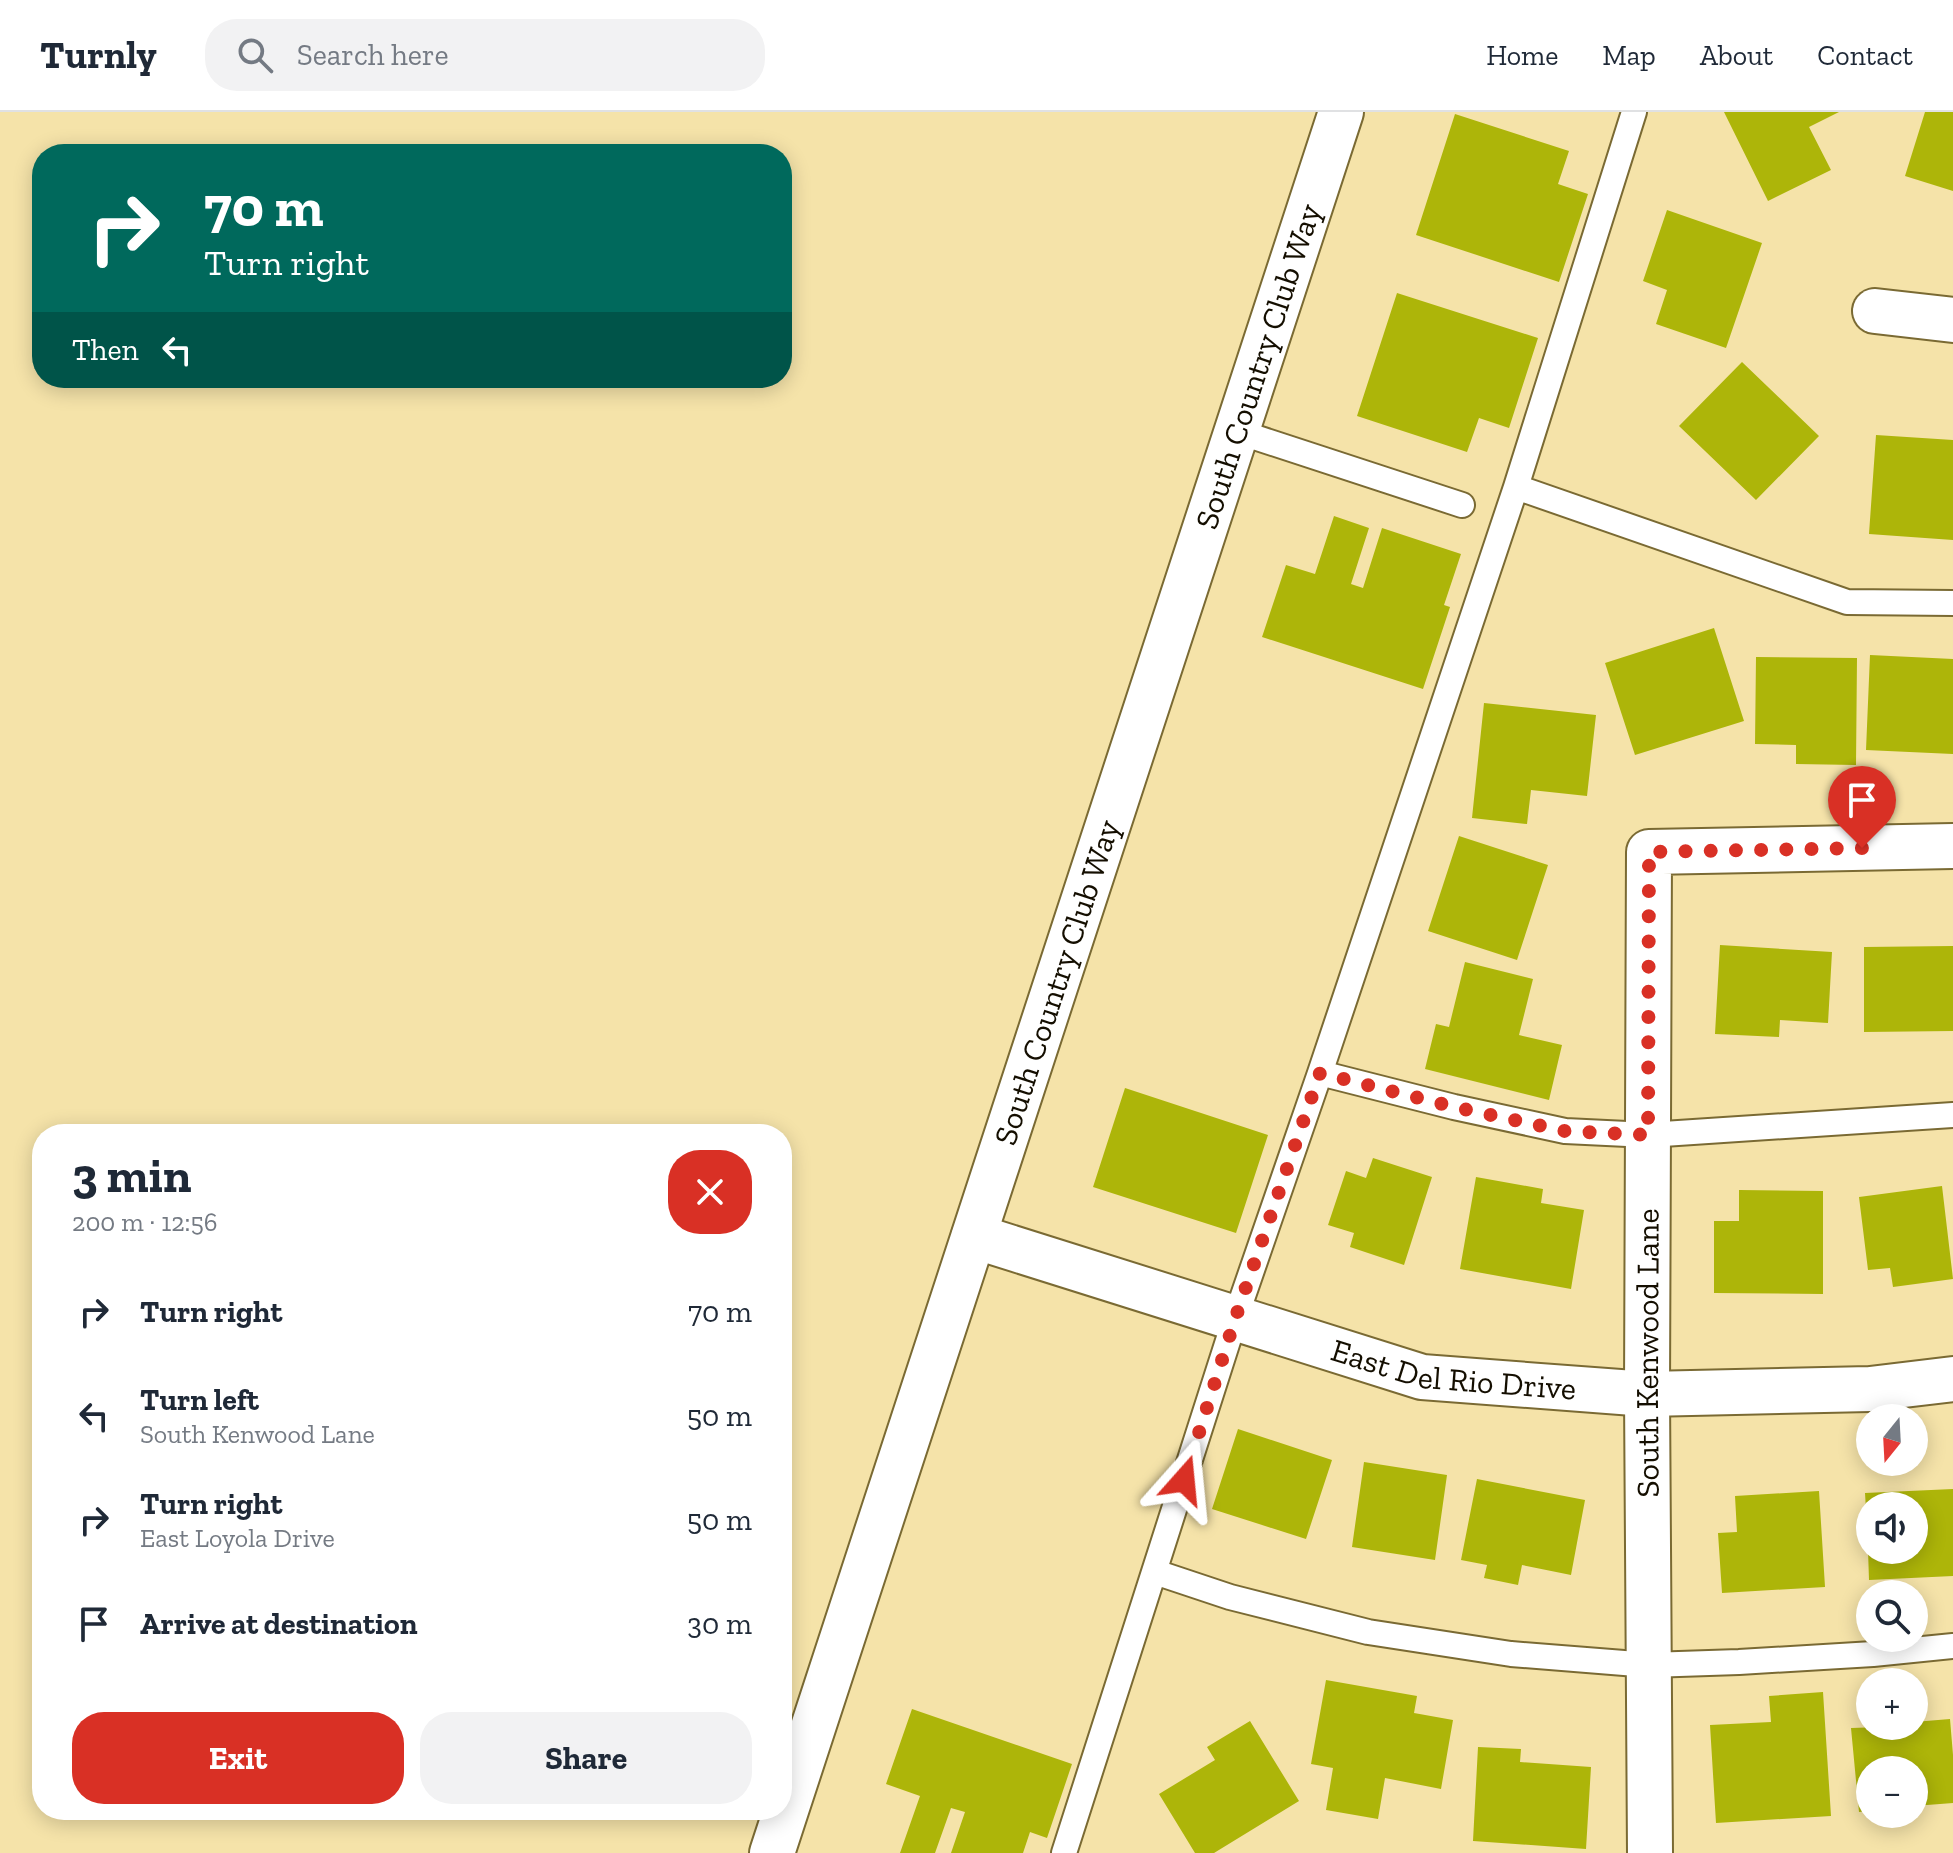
<!DOCTYPE html>
<meta charset="utf-8">
<style>
body{margin:0;font-family:"Zilla Slab",serif;background:#f2f2f3;color:#1f2937;height:100vh;display:flex;flex-direction:column;font-size:30px;white-space:nowrap}
*{box-sizing:border-box;margin:0}
p{font-size:26px;color:#747a83}
.icon{flex:none;width:44px;height:44px;fill:none;stroke:currentColor;stroke-width:2;stroke-linecap:round;stroke-linejoin:round}
.map{position:relative;flex:1;overflow:hidden}
.details{position:absolute;left:32px;top:1012px;width:760px;height:696px;display:flex;flex-direction:column;background:#fff;border-radius:32px;box-shadow:0 4px 20px #0003}
.details>*{flex:none}
.banner{position:absolute;left:32px;top:32px;width:760px;height:244px;border-radius:32px;box-shadow:0 4px 20px #0003;background:#00695c;color:#fff;overflow:hidden}
.needle{width:52px;rotate:198deg}
.controls{position:absolute;left:1856px;top:1292px;display:grid;gap:16px}
.controls a{display:grid;place-items:center;width:72px;height:72px;border-radius:50%;background:#fff;box-shadow:0 4px 20px #0003;font-size:40px}
.pin{position:absolute;display:grid;place-items:center;width:68px;height:68px;color:#fff;margin:-82px -34px;border-radius:50% 50% 50% 0;rotate:-45deg;box-shadow:0 0 8px #0007}
.pin .icon{rotate:45deg}
.me{position:absolute;width:88px;margin:-44px;rotate:18deg;stroke-linejoin:round;filter:drop-shadow(0 0 6px #0008)}
.turn{display:flex;align-items:center;gap:28px;height:168px;padding:0 40px;font-size:36px}
.turn .icon{width:104px;height:104px;stroke-width:2.5}
.turn b{display:block;font-size:56px;line-height:68px}
.then{display:flex;align-items:center;height:76px;padding:0 40px;background:#0003;gap:16px;font-size:30px}
.round{display:grid;place-items:center;flex:none;width:84px;height:84px;border-radius:32px;background:#f2f2f3}
.overview{display:flex;align-items:center;justify-content:space-between;height:136px;padding:0 40px}
h1{font-size:48px;font-weight:700;line-height:60px}
.primary-button{display:flex;gap:16px;margin-top:auto;padding:16px 40px}
.primary-button a{flex:1;height:92px;border-radius:32px;background:#d93025;color:#fff;font-size:32px;font-weight:700;line-height:92px;text-align:center}
.primary-button a+a{background:#f2f2f3;color:#1f2937}
ul{padding:0;list-style:none}
li{display:flex;align-items:center;gap:24px;height:104px;padding:0 40px}
li div{flex:1}
li b{display:block;font-size:30px}
li em{font-style:normal}
header{display:flex;align-items:center;gap:48px;box-sizing:border-box;height:112px;padding:0 40px;background:#fff;border-bottom:2px solid #e0e1e3}
header strong{font-size:38px}
nav{display:flex;gap:44px;margin-inline-start:auto;font-size:28px}
.search{width:560px;height:72px;background:#f2f2f3;display:flex;align-items:center;gap:20px;box-sizing:border-box;padding:0 28px;border-radius:32px;color:#747a83;font-size:30px}
.map>svg:first-child{display:block}
</style>
<header>
<strong>Turnly</strong>
<div class="search"><svg class="icon" aria-label="search" viewBox="0 0 24 24"><circle cx="10" cy="10" r="6"/><path d="M15 15l6 6"/></svg>Search here</div>
<nav><a>Home</a><a>Map</a><a>About</a><a>Contact</a></nav>
</header>
<div class="map">
<svg width="1953" height="1741" viewBox="0 0 1953 1741">
<rect width="100%" height="100%" fill="#f5e3a9"/>
<path fill="#adb509" d="M1724 0H1839L1809 15 1831 58 1768 89Z
M1925 0H1953V79L1905 64Z
M1455 2 1569 39 1558 72 1588 82 1559 170 1416 123Z
M1667 98 1762 131 1726 236 1656 212 1667 178 1643 169Z
M1397 181 1538 226 1509 316 1479 306 1467 340 1357 304Z
M1742 250 1819 324 1756 388 1679 314Z
M1876 323 1953 328V428L1869 422Z
M1334 404 1369 416 1351 472 1363 476 1382 416 1461 442 1444 493 1450 495 1423 577 1262 525 1286 453 1315 462Z
M1714 516 1744 609 1635 643 1605 551Z
M1870 543 1953 547V642L1866 638Z
M1756 545 1857 546 1856 653 1796 652V633L1755 632Z
M1484 591 1596 603 1587 684 1531 678 1527 712 1472 706Z
M1459 724 1548 753 1517 848 1428 819Z
M1720 833 1832 840 1828 911 1780 908 1779 925 1715 922Z
M1953 834V919L1864 920V835Z
M1465 850 1533 867 1519 923 1562 933 1549 988 1425 957 1436 912 1449 915Z
M1125 976 1268 1023 1236 1121 1093 1075Z
M1373 1046 1432 1065 1404 1153 1350 1135 1354 1121 1328 1113 1346 1059 1366 1066Z
M1476 1065 1543 1077 1541 1091 1584 1098 1571 1177 1460 1157Z
M1942 1074 1953 1167 1893 1175 1890 1156 1868 1158 1859 1085Z
M1739 1078 1823 1079V1182L1714 1181V1109H1739Z
M1238 1317 1332 1348 1306 1427 1212 1397Z
M1364 1350 1447 1363 1435 1448 1352 1435Z
M1477 1367 1585 1388 1571 1463 1522 1453 1518 1473 1484 1466 1487 1453 1461 1448Z
M1953 1377V1464L1869 1468 1868 1438H1914V1394H1870V1431H1868L1865 1381Z
M1819 1379 1825 1475 1722 1481 1718 1421 1737 1420 1735 1384Z
M1326 1568 1417 1584 1414 1601 1453 1608 1441 1677 1385 1666 1378 1707 1326 1698 1333 1656 1311 1652Z
M1823 1580 1831 1704 1716 1711 1710 1613 1771 1610 1769 1584Z
M912 1597 1072 1652 1047 1726 1030 1720 1023 1741H951L965 1700 951 1696 935 1741H900L920 1684 886 1672Z
M1950 1607 1953 1643V1691L1914 1694V1658H1870V1699L1859 1700 1851 1616 1914 1614V1610Z
M1250 1609 1299 1689 1214 1741H1195L1159 1682 1215 1648 1207 1635Z
M1478 1635 1521 1637 1520 1650 1591 1655 1586 1737 1473 1729Z"/>
<g fill="none" stroke-linecap="round" stroke-linejoin="round">
<defs>
<path id="service" d="M1236 319 1462 393
M1516 375 1847 490 1953 491
M1320 961 1454 995 1565 1019 1648 1023 1953 1003
M1155 1460 1230 1485 1368 1520 1511 1542 1649 1553 1739 1550 1873 1542 1953 1534
M1064 1741 1235 1207 1320 961 1516 375 1634 0"/>
<g id="minor">
<path d="M1875 199 1953 208"/>
<path id="s1" d="M974 1124 1422 1265 1647 1282 1870 1277 1953 1267"/>
<path id="s2" d="M1650 1741 1647 1282 1649 740 1953 734"/>
</g>
<g id="tertiary">
<path id="s3" d="M772 1741 1341 0"/>
</g>
</defs>
<use href="#service" stroke="#7a6a33" stroke-width="28"/>
<use href="#minor" stroke="#7a6a33" stroke-width="48"/>
<use href="#tertiary" stroke="#7a6a33" stroke-width="48"/>
<use href="#service" stroke="#fff" stroke-width="24"/>
<use href="#minor" stroke="#fff" stroke-width="44"/>
<use href="#tertiary" stroke="#fff" stroke-width="44"/>
</g>
<g fill="none" stroke-linecap="round" stroke-linejoin="round">
<path stroke="#d93025" stroke-width="14" stroke-dasharray="0 25.2" d="M1184 1368 1235 1207 1320 961 1454 995 1565 1019 1648 1023 1649 740 1862 736"/>
</g>
<g text-anchor="middle" dominant-baseline="central" stroke-width="6" stroke-linejoin="round" paint-order="stroke">
<g font-size="32" fill="#140e00" stroke="#f5e3a9">
<text stroke="none"><textPath href="#s3" startOffset="1564">South Country Club Way</textPath></text>
<text stroke="none"><textPath href="#s3" startOffset="916">South Country Club Way</textPath></text>
<text stroke="none"><textPath href="#s2" startOffset="500">South Kenwood Lane</textPath></text>
<text stroke="none"><textPath href="#s1" startOffset="500">East Del Rio Drive</textPath></text>
</g>
</g>
</svg>
<div class="controls">
<a><svg class="needle" viewBox="-14 -14 28 28"><path d="M0-13l5 13h-10z" fill="#e53935"/><path d="M0 13l5-13h-10z" fill="#747a83"/></svg></a>
<a><svg class="icon" aria-label="sound" viewBox="0 0 24 24"><path d="M4 9h4l5-4v14l-5-4H4zM17 9q2 3 0 6"/></svg></a>
<a><svg class="icon" aria-label="search" viewBox="0 0 24 24"><circle cx="10" cy="10" r="6"/><path d="M15 15l6 6"/></svg></a>
<a>+</a>
<a>−</a>
</div>
<div class="pin" style="left:1862px;top:736px;background:#d93025"><svg class="icon" aria-label="arrive" viewBox="0 0 24 24"><path d="M6 21V4h12l-3 4 3 4H6"/></svg></div>
<svg class="me" style="left:1184px;top:1368px" viewBox="-20 -20 40 40"><path d="M0-17L14 15 0 8-14 15z" fill="#d93025" stroke="#fff" stroke-width="4"/></svg>
<div class="banner">
<div class="turn"><svg class="icon" aria-label="right" viewBox="0 0 24 24"><path d="M7 20v-9h11M14 6l5 5-5 5"/></svg><div><b>70 m</b>Turn right</div></div>
<div class="then">Then<svg class="icon" aria-label="left" viewBox="0 0 24 24"><path d="M17 20v-9H6M10 6l-5 5 5 5"/></svg></div>
</div>
<section class="details">
<div class="overview"><div><h1>3 min</h1><p>200 m · 12:56</p></div><a class="round" style="background:#d93025;color:#fff"><svg class="icon" aria-label="close" viewBox="0 0 24 24"><path d="M6 6l12 12M18 6L6 18"/></svg></a></div>
<ul>
<li><svg class="icon" aria-label="right" viewBox="0 0 24 24"><path d="M7 20v-9h11M14 6l5 5-5 5"/></svg><div><b>Turn right</b></div><em>70 m</em></li>
<li><svg class="icon" aria-label="left" viewBox="0 0 24 24"><path d="M17 20v-9H6M10 6l-5 5 5 5"/></svg><div><b>Turn left</b><p>South Kenwood Lane</p></div><em>50 m</em></li>
<li><svg class="icon" aria-label="right" viewBox="0 0 24 24"><path d="M7 20v-9h11M14 6l5 5-5 5"/></svg><div><b>Turn right</b><p>East Loyola Drive</p></div><em>50 m</em></li>
<li><svg class="icon" aria-label="arrive" viewBox="0 0 24 24"><path d="M6 21V4h12l-3 4 3 4H6"/></svg><div><b>Arrive at destination</b></div><em>30 m</em></li>
</ul>
<div class="primary-button"><a>Exit</a><a>Share</a></div>
</section>
</div>
